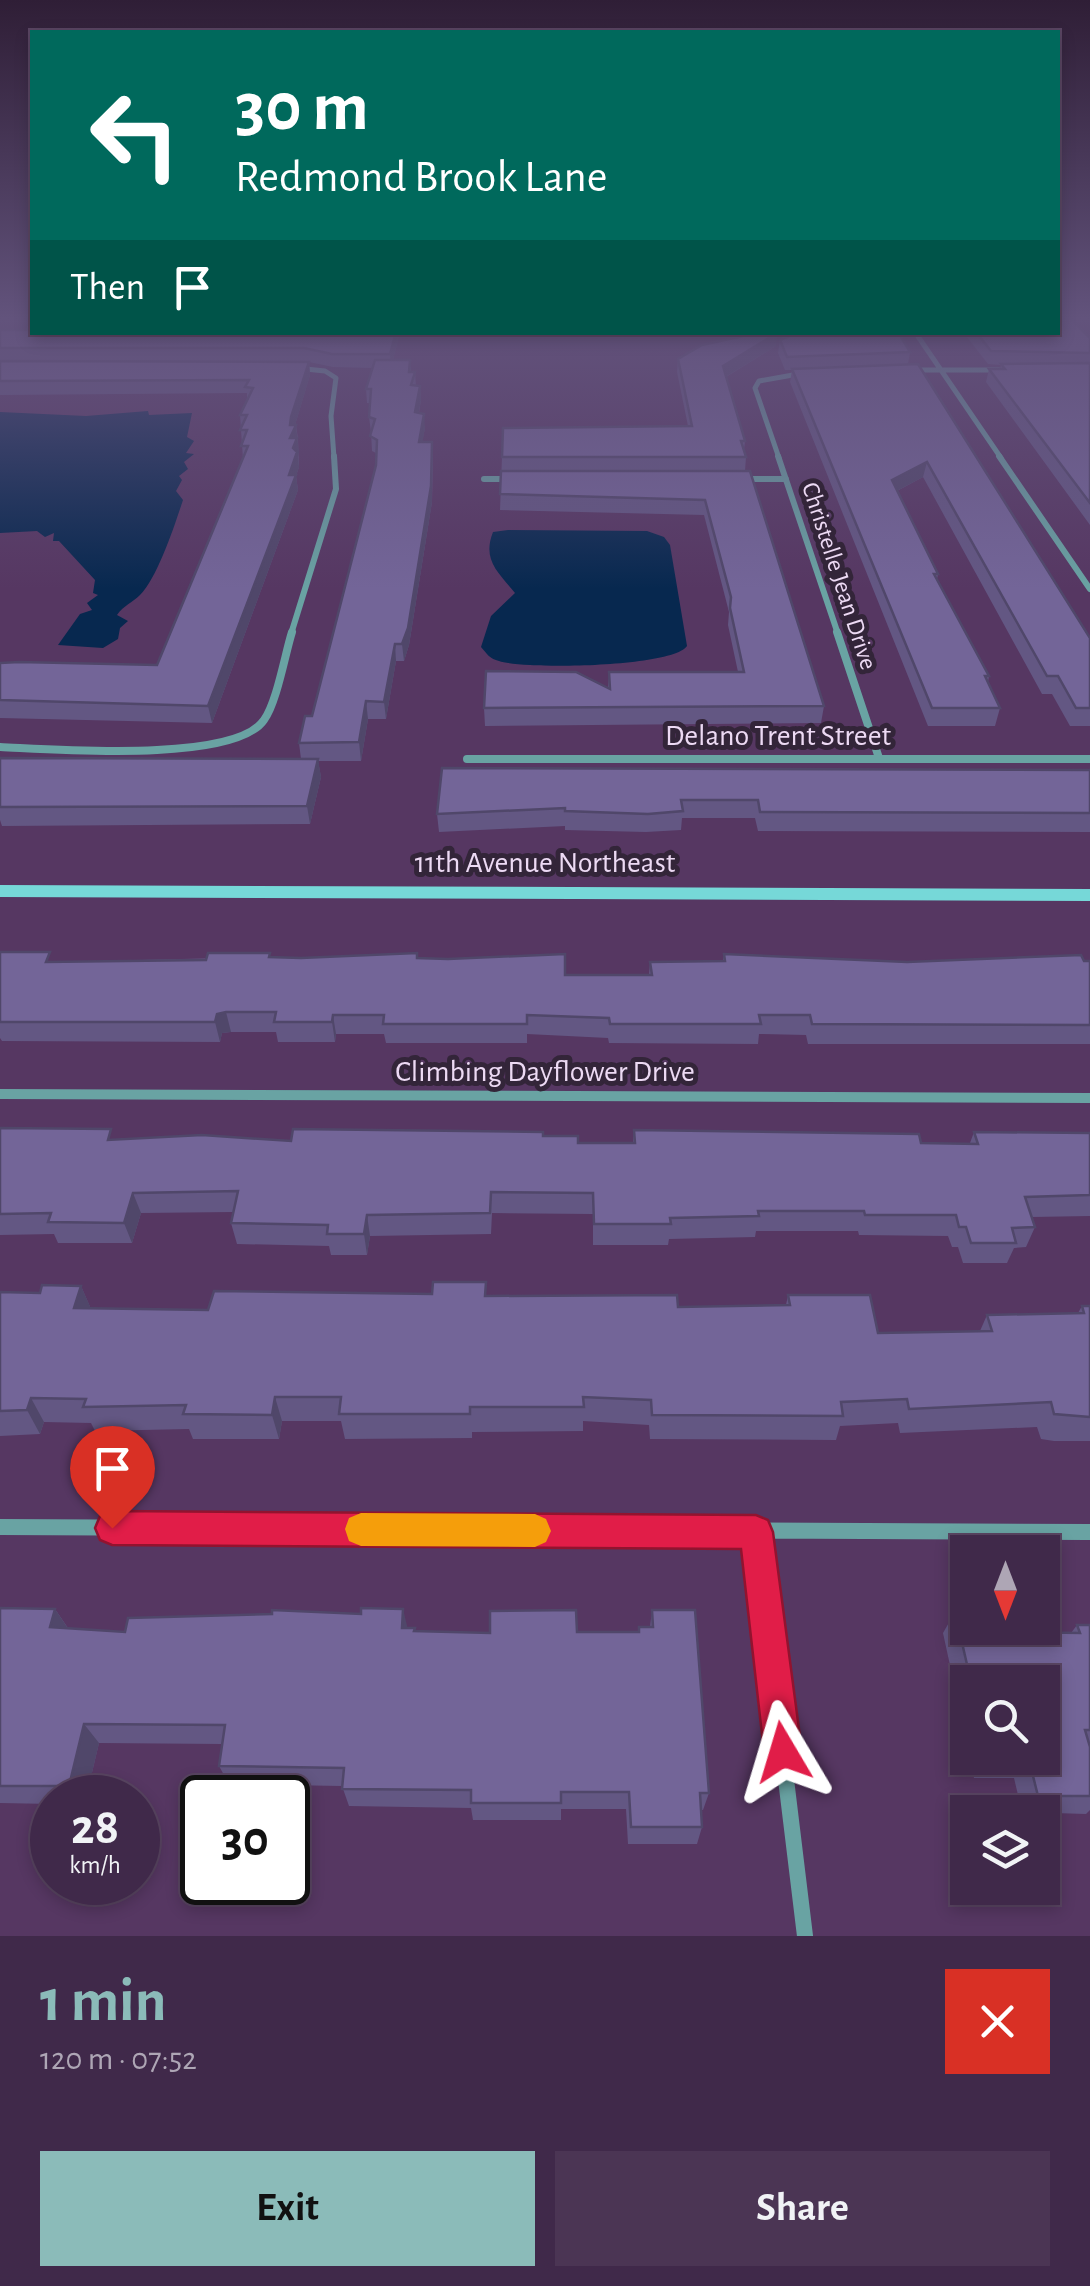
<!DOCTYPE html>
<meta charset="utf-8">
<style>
body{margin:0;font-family:"Alegreya Sans",sans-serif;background:#4b3554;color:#f1f3f6;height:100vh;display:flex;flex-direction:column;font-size:38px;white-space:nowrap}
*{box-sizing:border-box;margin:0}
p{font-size:32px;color:#aea6b5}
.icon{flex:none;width:55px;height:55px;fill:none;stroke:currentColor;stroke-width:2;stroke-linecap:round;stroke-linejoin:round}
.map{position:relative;height:1936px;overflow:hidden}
.panel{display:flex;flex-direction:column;background:#40294a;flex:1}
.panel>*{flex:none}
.hud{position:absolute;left:30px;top:30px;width:1030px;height:305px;border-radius:0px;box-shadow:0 5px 15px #0003,0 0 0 2px #594562;background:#00695c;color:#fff;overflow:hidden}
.needle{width:65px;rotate:180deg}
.buttons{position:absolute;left:950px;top:1535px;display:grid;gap:20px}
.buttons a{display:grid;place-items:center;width:110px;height:110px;border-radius:0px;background:#40294a;box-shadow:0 5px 15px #0003,0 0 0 2px #594562;font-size:50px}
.speed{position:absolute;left:30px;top:1775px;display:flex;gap:20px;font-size:50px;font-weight:700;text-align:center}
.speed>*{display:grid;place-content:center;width:130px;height:130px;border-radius:50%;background:#40294a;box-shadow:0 5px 15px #0003,0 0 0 2px #594562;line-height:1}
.speed small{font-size:25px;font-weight:400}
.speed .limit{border:5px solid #111;border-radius:15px;background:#fff;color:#111}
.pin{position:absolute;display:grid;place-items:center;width:85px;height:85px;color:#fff;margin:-102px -42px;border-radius:50% 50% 50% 0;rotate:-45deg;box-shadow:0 0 10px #0007}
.pin .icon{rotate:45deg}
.me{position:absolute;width:110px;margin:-55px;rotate:353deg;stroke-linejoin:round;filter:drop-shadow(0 0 8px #0008)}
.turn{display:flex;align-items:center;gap:35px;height:210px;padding:0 40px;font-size:45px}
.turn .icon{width:130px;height:130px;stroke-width:2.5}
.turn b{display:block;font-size:70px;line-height:85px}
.then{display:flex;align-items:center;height:95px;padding:0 40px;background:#0003;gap:20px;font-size:38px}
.round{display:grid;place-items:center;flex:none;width:105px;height:105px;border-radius:0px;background:#4b3554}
.head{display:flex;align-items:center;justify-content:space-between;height:170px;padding:0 40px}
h1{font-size:60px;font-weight:700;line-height:75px;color:#8bbbb9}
.cta{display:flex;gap:20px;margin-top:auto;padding:20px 40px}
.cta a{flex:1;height:115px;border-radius:0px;background:#8bbbb9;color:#111;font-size:40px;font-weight:700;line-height:115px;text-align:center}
.cta a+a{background:#4b3554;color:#f1f3f6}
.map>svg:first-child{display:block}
</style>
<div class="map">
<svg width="1090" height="1936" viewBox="0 0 1090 1936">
<rect width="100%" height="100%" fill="#563762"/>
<path fill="#07284f" d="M148 411 149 415 192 413 187 437 194 441 186 453 194 454 184 462 188 469 179 476 182 480 176 491 183 500C175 524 158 577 140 595 132 603 124 605 117 615L128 621 120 628 118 639 103 648 58 645 80 614 92 610 87 603 98 595 93 593 95 580 59 541H53L54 533 45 537 37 531 0 533V412L86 416Z
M508 530 647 531 664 537 670 545 687 646C673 667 526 670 499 661 490 659 487 654 481 647L491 616 515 593C498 572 482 560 493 532Z"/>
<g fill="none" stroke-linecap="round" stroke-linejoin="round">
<path stroke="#69a3a3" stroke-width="5" d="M915 332 1001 458
M296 368 325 371 336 378 331 416 334 458
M911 370H999
M779 458 755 388 759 381 804 373"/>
<path stroke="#69a3a3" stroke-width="6" d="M778 456 838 634
M999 456 1090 589
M484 479H513
M740 479H786
M291 634 336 489 334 456"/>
<path stroke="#69a3a3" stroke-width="8" d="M837 632 879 758
M0 747C50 749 234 764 264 720 277 702 285 654 292 632
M467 759H1090"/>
<path stroke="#69a3a3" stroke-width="10" d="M0 1094 1090 1098"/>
<path stroke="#69a3a3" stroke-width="16" d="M0 1527 1090 1532
M756 1532 805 1936"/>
<path fill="#76d8d8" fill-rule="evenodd" d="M0 885 1090 889V901L0 897Z"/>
</g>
<path fill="#635783" d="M0 330 32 332H400L393 360H410L411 372H415L416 386H420L421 400 419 413 425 428 422 442H432L433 457 432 502 409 645 404 661H396L386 719H368L361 761H318L321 777 310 824 2 826 0 820V758L301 759 299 743 312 716 376 465V453L372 451 371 432 369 417 370 403H367L366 389 372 368 333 367 309 362 310 375 295 425H296L298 439 299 467 296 476 298 490 212 723 0 718V663L157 665 243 459 240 415 247 399V393L0 395Z
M963 332H1058L1090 338V525L986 382 989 369H1000L1001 365 988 364Z
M780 340 910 352 908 364 1090 638V726H1070L1052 694H1042L923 477 897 491 938 574 937 579 989 676 988 682 1000 708 995 726H928L790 382 792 370H785L778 353Z
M776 346 726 377 745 441 744 450 746 457 745 471 824 706 821 723 485 726 484 708 608 688 609 672H738L728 625 729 612 704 515 500 510 502 457 688 426 677 372 678 359Z
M1090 770V832L758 831 755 818H682L681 830 646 832 565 830V826L439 832 437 814Z
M0 952 53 962 271 957 418 958 565 975H649L650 962 723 961 724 954 907 962 1090 961V1044H808L806 1035 759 1034 758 1044 609 1043 608 1038 527 1034V1043H386L384 1034H336L335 1042H278L276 1032H231L222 1033 220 1042 2 1041 0 1038Z
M0 1128 115 1140 291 1141 543 1136 578 1143H633L634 1130 921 1143H970L974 1132 1090 1133V1216L1032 1217 1035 1227 1026 1247 1014 1248 1007 1263H963L958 1247H952L948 1236 859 1235 858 1231H756L755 1237 669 1239 668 1245H593V1214L492 1213 491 1234 370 1236 367 1255H331L329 1246 237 1244 231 1223 233 1212 141 1213 132 1243H58L54 1234 0 1235Z
M81 1286 91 1309 208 1310 486 1296 678 1307 786 1305 788 1295 878 1333 980 1331 987 1315 1078 1313 1082 1306H1090V1441H1054L1041 1439 1037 1427 900 1433 898 1423 840 1426 836 1440 650 1439 649 1425 583 1421V1431L472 1432V1438L345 1439 341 1421H282L279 1439H193L189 1429 95 1431 91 1423 44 1422 40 1434 0 1436V1292L40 1293Z
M0 1608 55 1609 68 1628 125 1632 407 1628 416 1631 490 1633 638 1632 639 1627H650L652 1610 709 1793 703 1810H701L702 1827 697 1844H628L626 1809H561V1820H473L471 1808 349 1806 342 1786 229 1784 219 1766 222 1744 99 1743 86 1798H52V1804L0 1803Z
M955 1612 1017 1632 1071 1633 1077 1625H1090V1810L1086 1814 1022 1812 1014 1778H974L969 1758H1042V1682H968V1748L943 1633Z"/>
<path fill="#50476a" d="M396 332H400L391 368 390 354Z
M777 333 776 346 722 379 723 366Z
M309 362 310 375 293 432 296 425 299 453 298 457 299 467 296 476 298 490 212 723 208 706 289 475 291 417Z
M420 386 421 400 416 427 415 412Z
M424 414 425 428 420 457 419 442Z
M432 442V502L409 645 404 661 402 644Z
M927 462 923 477 889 495 892 480Z
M395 644 396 661 386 719 384 702Z
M366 701 368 719 361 761 359 742Z
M318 759 321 777 310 824 307 806Z
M226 1012 231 1032 222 1033 220 1042 215 1022 217 1014Z
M333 1015 336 1034 335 1042 332 1022Z
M133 1193 141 1213 132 1243 124 1223Z
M367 1215 370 1236 367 1255 364 1234Z
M81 1286 92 1311 74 1308Z
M275 1397 282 1421 279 1439 272 1415Z
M31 1398 44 1422 40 1434 27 1410Z
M55 1609 69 1630 50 1627Z
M403 1609 408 1630 402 1628Z
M84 1724 99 1743 86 1798H79L69 1786Z"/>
<path fill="#736598" stroke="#50476a" stroke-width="2.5" d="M1058 318H1070L1090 338V353L991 351 976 332H1058Z
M0 330H32V332H396L390 354H332L304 348H0Z
M761 332 777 333 723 366 745 441H741L746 457H502L503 428 692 426 678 359 702 345Z
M798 332H898L910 352 787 357 780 340Z
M375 360H410L409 372H415L411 385 420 386 415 412 424 414 419 442H432L431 486 408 628 402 644H395L384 702 366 701 359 742 299 743 305 716H312L376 465 377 440 370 436 375 419 369 417 371 389H366Z
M0 361 309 362 291 417 290 425H296L290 438H297L293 448 297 452 289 475H296L208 706 0 700V663L19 662 157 665 248 446H241L247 430H240L247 415H240L253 388 245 387 249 380 0 381Z
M1090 363V503L989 369H1005L1001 364Z
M918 364 1090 638V708H1076L1058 676H1047L927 462 892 480 938 574H934L989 676H985L1000 708H932L792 369Z
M501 471H750L824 706 484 708 486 671 576 672 610 689 609 672H744L730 608 731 597 705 500 500 494Z
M0 758 318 759 307 806 0 807Z
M442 768 1090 770V813L760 812 758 800H681L683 811 648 814 565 811V808L437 814Z
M0 952H50L46 962 206 960 208 953H270L269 957 301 958 417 953V958L448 959 565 954V975H652L650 962 725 961 724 954 907 962 1081 955 1084 961H1090V1025L812 1024 810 1015H759L761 1024H610L609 1018 527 1015V1024H383L384 1015H333L332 1022H274L276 1012H226L217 1014 215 1022H0Z
M0 1128 111 1129 108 1140 202 1135 291 1141 293 1129 543 1132V1136H578V1143H635L634 1130 919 1134 921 1143 978 1144 974 1132 1090 1133V1195L1025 1197 1035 1227 1012 1228 1016 1243H971L966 1227H959L956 1215H865L864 1211H758L759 1216 670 1218 671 1224H594L593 1193 491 1192 490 1213 367 1215 364 1234H327L328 1225 231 1223 238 1191 133 1193 124 1223 48 1222 51 1213 0 1214Z
M433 1282H486L485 1296 677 1295 678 1307 790 1305 788 1295H870L878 1333 992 1331 987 1315 1084 1313 1082 1306H1090V1417L1054 1414 1051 1402 909 1409 907 1399 841 1402 843 1416 652 1415 651 1400 583 1397 584 1407H470V1414H339L341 1397H275L272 1415 183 1414 186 1405 83 1407 86 1399 31 1398 27 1410 0 1411V1292L40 1293 42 1285 81 1286 74 1308 208 1310 214 1291 432 1294Z
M0 1608 55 1609 50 1627 125 1632 128 1618 272 1614V1610L361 1614V1608L403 1609 402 1628H415L414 1631 490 1633V1611L576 1610 577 1632H639V1627H653L652 1610H695L709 1793H700L702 1827H631L629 1792H561V1803H471V1790L342 1789 344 1768 219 1766 225 1725 84 1724 69 1786H0Z
M955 1612 968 1613V1628H1016L1017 1632 1080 1633 1077 1625H1090V1730H1085L1090 1747V1796H1038L1029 1760H988L987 1758H1042V1682H971Z"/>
<linearGradient id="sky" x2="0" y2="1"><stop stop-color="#2f1e36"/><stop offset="0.54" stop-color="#62537c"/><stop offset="1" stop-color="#62537c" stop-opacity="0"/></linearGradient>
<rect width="1090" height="589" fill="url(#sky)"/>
<path fill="#e11d48" stroke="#92132f" stroke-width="2.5" d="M112 1511 756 1515 768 1520 773 1532 802 1752 796 1766 783 1771 770 1766 764 1752 741 1549 112 1545 100 1540 95 1528 100 1516Z"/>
<path fill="#f59e0b" d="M361 1513 535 1514 546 1519 551 1531 546 1542 535 1547 361 1546 349 1541 345 1529 349 1518Z"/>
<g text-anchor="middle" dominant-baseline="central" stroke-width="10" stroke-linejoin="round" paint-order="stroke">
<g font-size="25" fill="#eddaf4" stroke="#332539">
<text transform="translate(839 576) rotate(72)">Christelle Jean Drive</text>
</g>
<g font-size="30" fill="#eddaf4" stroke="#332539">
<text x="778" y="736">Delano Trent Street</text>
<text x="545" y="863">11th Avenue Northeast</text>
<text x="545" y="1072">Climbing Dayflower Drive</text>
</g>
</g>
</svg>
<div class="buttons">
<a><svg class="needle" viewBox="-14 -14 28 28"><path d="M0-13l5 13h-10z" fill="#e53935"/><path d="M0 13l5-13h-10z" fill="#aea6b5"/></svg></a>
<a><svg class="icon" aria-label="search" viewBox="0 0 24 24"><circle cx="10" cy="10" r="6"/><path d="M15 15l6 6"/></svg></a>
<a><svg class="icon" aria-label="layers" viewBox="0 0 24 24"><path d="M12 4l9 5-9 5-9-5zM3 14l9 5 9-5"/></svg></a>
</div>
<div class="speed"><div>28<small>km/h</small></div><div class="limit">30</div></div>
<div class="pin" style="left:112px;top:1528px;background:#d93025"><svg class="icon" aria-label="arrive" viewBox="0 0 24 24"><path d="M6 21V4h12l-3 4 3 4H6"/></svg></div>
<svg class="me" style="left:783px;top:1752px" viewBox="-20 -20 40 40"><path d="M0-17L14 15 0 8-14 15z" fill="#e11d48" stroke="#fff" stroke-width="4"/></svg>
<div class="hud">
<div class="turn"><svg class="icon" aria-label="left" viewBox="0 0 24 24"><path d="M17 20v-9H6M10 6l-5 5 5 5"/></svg><div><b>30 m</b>Redmond Brook Lane</div></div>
<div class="then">Then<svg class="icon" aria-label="arrive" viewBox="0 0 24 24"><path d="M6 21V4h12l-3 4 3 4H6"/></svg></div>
</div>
</div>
<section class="panel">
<div class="head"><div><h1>1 min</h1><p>120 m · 07:52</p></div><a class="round" style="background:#d93025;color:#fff"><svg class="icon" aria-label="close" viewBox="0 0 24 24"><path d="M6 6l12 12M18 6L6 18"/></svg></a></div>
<div class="cta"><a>Exit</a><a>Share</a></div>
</section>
